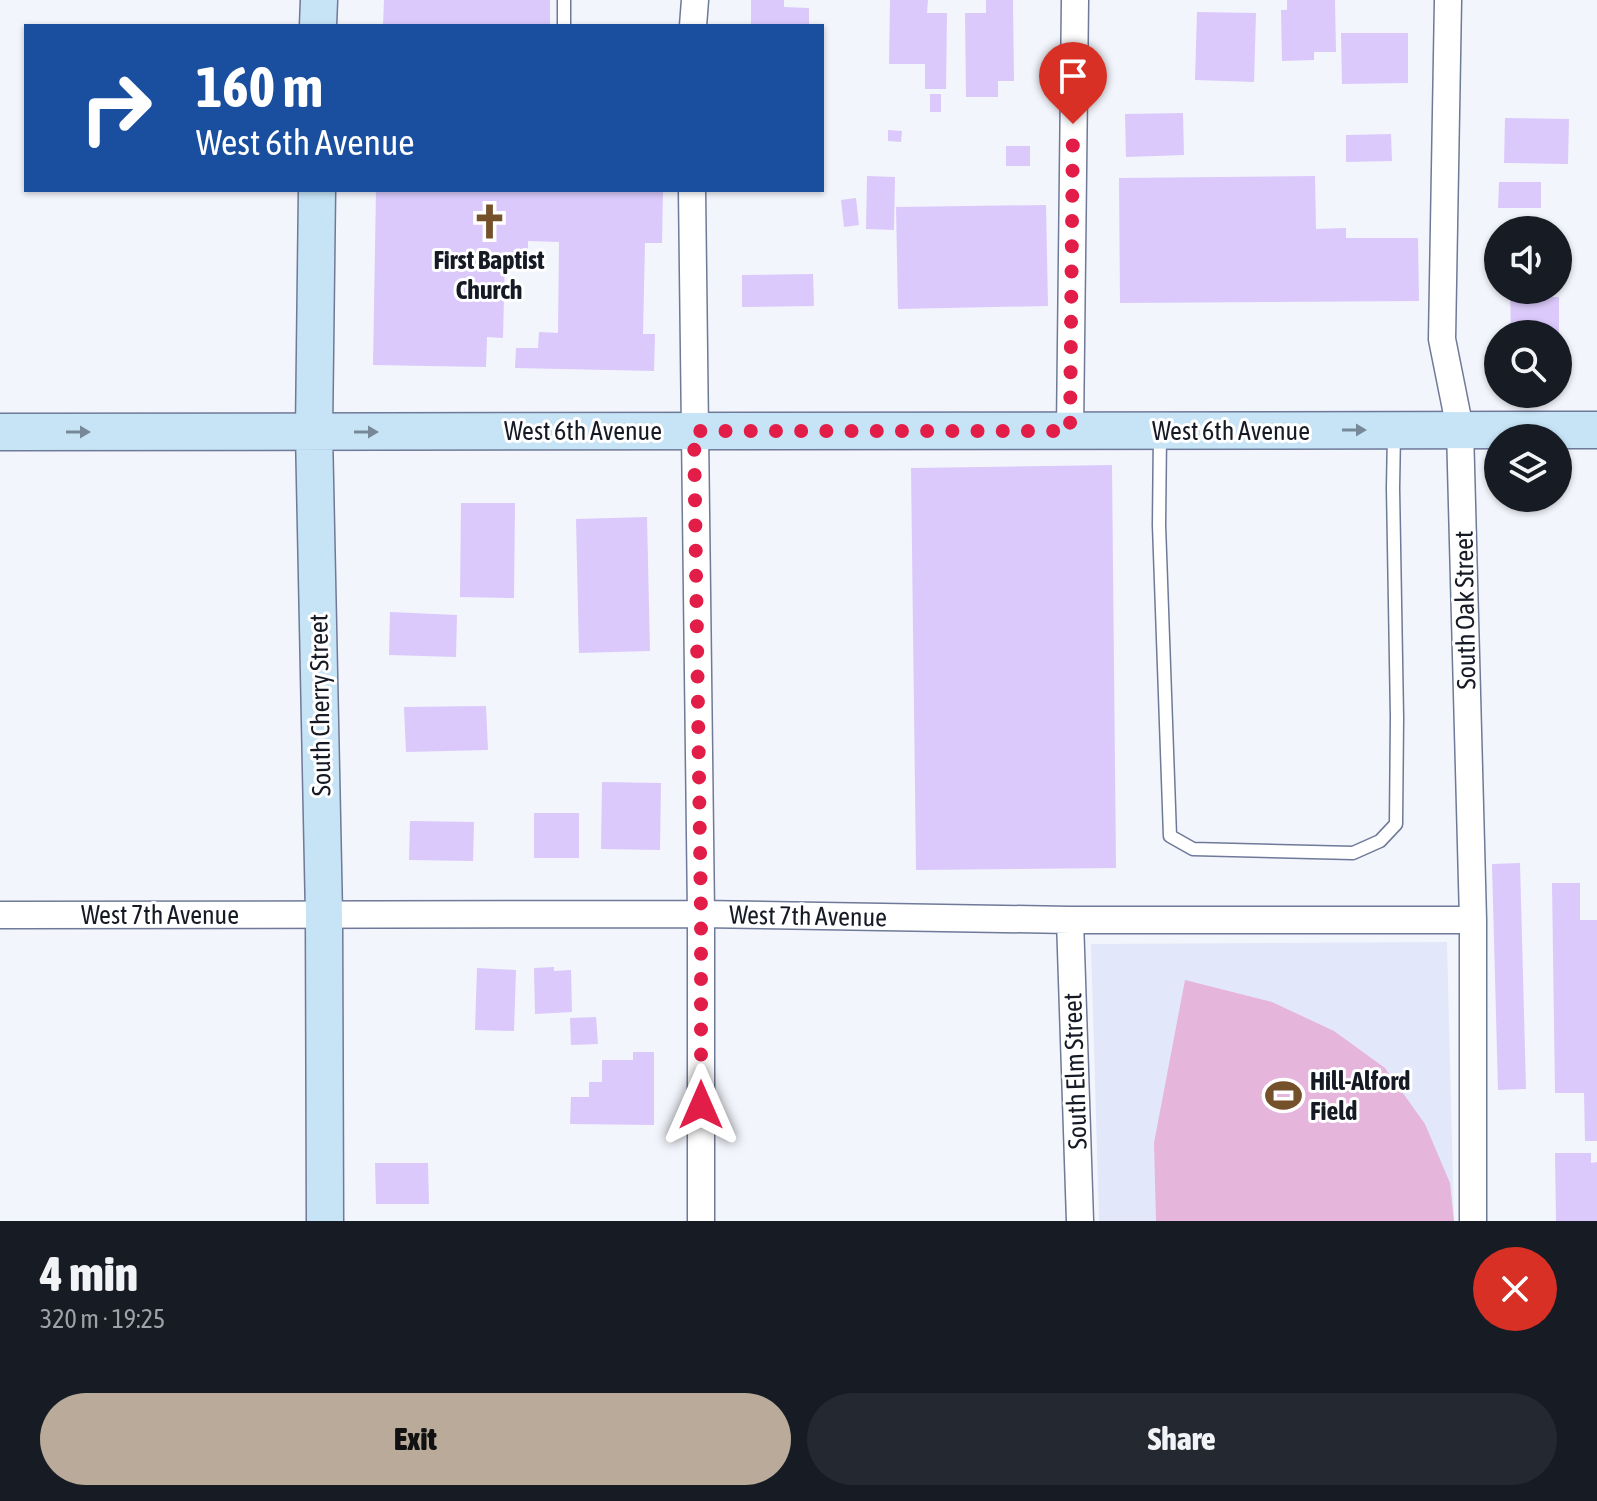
<!DOCTYPE html>
<meta charset="utf-8">
<style>
body{margin:0;font-family:"Asap Condensed",sans-serif;background:#242831;color:#f1f3f6;height:100vh;display:flex;flex-direction:column;font-size:30px;white-space:nowrap}
*{box-sizing:border-box;margin:0}
p{font-size:26px;color:#9ea1a6}
.icon{flex:none;width:44px;height:44px;fill:none;stroke:currentColor;stroke-width:2;stroke-linecap:round;stroke-linejoin:round}
.map{position:relative;height:1221px;overflow:hidden}
.panel{display:flex;flex-direction:column;background:#171b24;flex:1}
.panel>*{flex:none}
.banner{position:absolute;left:24px;top:24px;width:800px;height:168px;border-radius:0px;box-shadow:0 2px 6px #0004;background:#1a4fa0;color:#fff;overflow:hidden}
.buttons{position:absolute;left:1484px;top:216px;display:grid;gap:16px}
.buttons a{display:grid;place-items:center;width:88px;height:88px;border-radius:50%;background:#171b24;box-shadow:0 2px 6px #0004;font-size:40px}
.pin{position:absolute;display:grid;place-items:center;width:68px;height:68px;color:#fff;margin:-82px -34px;border-radius:50% 50% 50% 0;rotate:-45deg;box-shadow:0 0 8px #0007}
.pin .icon{rotate:45deg}
.me{position:absolute;width:88px;margin:-44px;rotate:0deg;stroke-linejoin:round;filter:drop-shadow(0 0 6px #0008)}
.turn{display:flex;align-items:center;gap:28px;height:168px;padding:0 40px;font-size:36px}
.turn .icon{width:104px;height:104px;stroke-width:2.5}
.turn b{display:block;font-size:56px;line-height:68px}
.round{display:grid;place-items:center;flex:none;width:84px;height:84px;border-radius:42px;background:#242831}
.headline{display:flex;align-items:center;justify-content:space-between;height:136px;padding:0 40px}
h1{font-size:48px;font-weight:800;line-height:60px}
.action{display:flex;gap:16px;margin-top:auto;padding:16px 40px}
.action a{flex:1;height:92px;border-radius:48px;background:#b9aa9a;color:#111;font-size:32px;font-weight:800;line-height:92px;text-align:center}
.action a+a{background:#242831;color:#f1f3f6}
.map>svg:first-child{display:block}
</style>
<div class="map">
<svg width="1597" height="1221" viewBox="0 0 1597 1221">
<rect width="100%" height="100%" fill="#f3f5fc"/>
<path fill="#e2e8f9" d="M1447 942 1454 1221H1099L1091 944Z"/>
<path fill="#e6b5dc" d="M1185 980 1272 1002 1334 1031 1385 1068 1425 1124 1450 1183 1454 1221H1156L1154 1143Z"/>
<path fill="#dbc9fb" d="M384 0H550V26H383Z
M751 0H784V7L809 8V26H751Z
M890 0H928L927 13H947L946 89H925V64H889Z
M986 0H1013L1014 81H998V97H966L965 13H986Z
M1287 0H1335L1336 52H1314V60L1282 61 1281 10H1287Z
M1197 12 1256 13 1254 82 1195 80Z
M1341 33H1408V83L1342 84Z
M930 94H941V112H930Z
M1183 113 1184 155 1126 157 1125 114Z
M1505 118 1569 119 1568 164 1504 163Z
M888 130 902 131 901 142 888 141Z
M1391 134 1392 161 1346 162V135Z
M1006 146H1030V166H1006Z
M867 176 895 177 894 230 866 229Z
M1315 176 1316 229 1346 228V238H1418L1419 301 1120 303 1119 178Z
M1499 182H1541V208H1498Z
M376 190H663L662 243H645L643 334H655L654 371 515 368 516 348H538L539 332 558 333 559 242 528 241V255H505L503 338 487 337 486 367 373 365Z
M856 198 859 225 844 227 841 200Z
M1046 205 1048 306 898 309 896 207Z
M813 274 814 306 742 307V275Z
M1510 290H1546V297H1559V334H1511Z
M1112 465 1116 868 916 870 911 468Z
M461 503H515L514 598 460 597Z
M647 517 650 651 579 653 576 519Z
M390 612 457 615 456 657 389 655Z
M486 706 488 750 406 752 404 707Z
M602 782 661 783 660 850 601 849Z
M534 813H579V858H534Z
M410 821 474 822 473 861 409 860Z
M1520 863 1526 1089 1498 1090 1492 864Z
M1552 883H1580V920H1597V1141H1585L1584 1093H1555Z
M554 967V971L571 970 572 1012 535 1014 534 968Z
M477 968 516 970 514 1031 475 1030Z
M596 1017 598 1044 571 1045 570 1018Z
M633 1052H654V1125L570 1124 571 1097H589V1082H602V1060H633Z
M1555 1153H1591V1163L1597 1162V1221H1556Z
M375 1163H428L429 1204H376Z"/>
<g fill="none" stroke-linecap="round" stroke-linejoin="round">
<defs>
<path id="service" d="M564 26V0
M1160 434 1159 525 1170 836 1193 849 1353 853 1380 841 1396 824 1397 717 1393 488 1394 432"/>
<path id="minor" d="M1448 0 1442 339 1460 429 1473 920V1221
M693 26 695 0
M692 190 701 914V1221
M1070 431 1075 0
M0 915 701 914 1070 920H1473
M1070 920 1080 1221"/>
<path id="secondary" d="M318 26 319 0
M317 190 314 432 324 915 325 1221
M0 432 1597 430"/>
</defs>
<use href="#service" stroke="#6f7998" stroke-width="15"/>
<use href="#minor" stroke="#6f7998" stroke-width="29"/>
<use href="#secondary" stroke="#6f7998" stroke-width="39"/>
<use href="#service" stroke="#fff" stroke-width="12"/>
<use href="#minor" stroke="#fff" stroke-width="26"/>
<use href="#secondary" stroke="#c6e4f6" stroke-width="36"/>
</g>
<defs><path id="oneway-solid" d="M-6-.8H1V-3.2L6.5 0L1 3.2V.8H-6Z" transform="scale(2)"/></defs>
<g fill="#778998">
<use href="#oneway-solid" transform="translate(1354 430)"/>
<use href="#oneway-solid" transform="translate(78 432)"/>
<use href="#oneway-solid" transform="translate(366 432)"/>
</g>
<g fill="none" stroke-linecap="round" stroke-linejoin="round">
<path stroke="#e11d48" stroke-width="14" stroke-dasharray="0 25.2" d="M701 1105V914L694 431H1070L1073 124"/>
</g>
<defs>
<symbol id="church-bare" viewBox="-9 -9 18 18"><path d="M-1.2-6h2.4v3.5h3.3v2.4h-3.3V6h-2.4V-.1h-3.3v-2.4h3.3Z" fill="#74512a" stroke="#fff" stroke-width="2.5" paint-order="stroke"/></symbol>
<symbol id="stadium-bare" viewBox="-9 -9 18 18"><path d="M0-5a6.5 5 0 1 0 0 10a6.5 5 0 1 0 0-10ZM-3.5-1.8h7v3.6h-7Z" fill="#74512a" stroke="#fff" stroke-width="2.5" paint-order="stroke"/></symbol>
</defs>
<g fill-rule="evenodd">
<use href="#church-bare" x="464" y="196" width="51" height="51"/>
<use href="#stadium-bare" x="1258" y="1070" width="51" height="51"/>
</g>
<g text-anchor="middle" dominant-baseline="central" stroke-width="6" stroke-linejoin="round" paint-order="stroke">
<g font-size="26" font-weight="bold" fill="#161a25" stroke="#fff">
<text x="489" y="260">First Baptist<tspan x="489" dy="30">Church</tspan></text>
<text x="1310" y="1081" text-anchor="start">Hill-Alford<tspan x="1310" dy="30">Field</tspan></text>
</g>
<g font-size="26" fill="#161a25" stroke="#fff">
<text x="583" y="431">West 6th Avenue</text>
<text x="1231" y="431">West 6th Avenue</text>
<text transform="translate(1465 610) rotate(-91)">South Oak Street</text>
<text transform="translate(320 705) rotate(-91)">South Cherry Street</text>
<text x="160" y="915">West 7th Avenue</text>
<text transform="translate(808 916) rotate(1)">West 7th Avenue</text>
<text transform="translate(1075 1071) rotate(-92)">South Elm Street</text>
</g>
</g>
</svg>
<div class="buttons">
<a><svg class="icon" aria-label="sound" viewBox="0 0 24 24"><path d="M4 9h4l5-4v14l-5-4H4zM17 9q2 3 0 6"/></svg></a>
<a><svg class="icon" aria-label="search" viewBox="0 0 24 24"><circle cx="10" cy="10" r="6"/><path d="M15 15l6 6"/></svg></a>
<a><svg class="icon" aria-label="layers" viewBox="0 0 24 24"><path d="M12 4l9 5-9 5-9-5zM3 14l9 5 9-5"/></svg></a>
</div>
<div class="pin" style="left:1073px;top:124px;background:#d93025"><svg class="icon" aria-label="arrive" viewBox="0 0 24 24"><path d="M6 21V4h12l-3 4 3 4H6"/></svg></div>
<svg class="me" style="left:701px;top:1105px" viewBox="-20 -20 40 40"><path d="M0-17L14 15 0 8-14 15z" fill="#e11d48" stroke="#fff" stroke-width="4"/></svg>
<div class="banner">
<div class="turn"><svg class="icon" aria-label="right" viewBox="0 0 24 24"><path d="M7 20v-9h11M14 6l5 5-5 5"/></svg><div><b>160 m</b>West 6th Avenue</div></div>
</div>
</div>
<section class="panel">
<div class="headline"><div><h1>4 min</h1><p>320 m · 19:25</p></div><a class="round" style="background:#d93025;color:#fff"><svg class="icon" aria-label="close" viewBox="0 0 24 24"><path d="M6 6l12 12M18 6L6 18"/></svg></a></div>
<div class="action"><a>Exit</a><a>Share</a></div>
</section>
